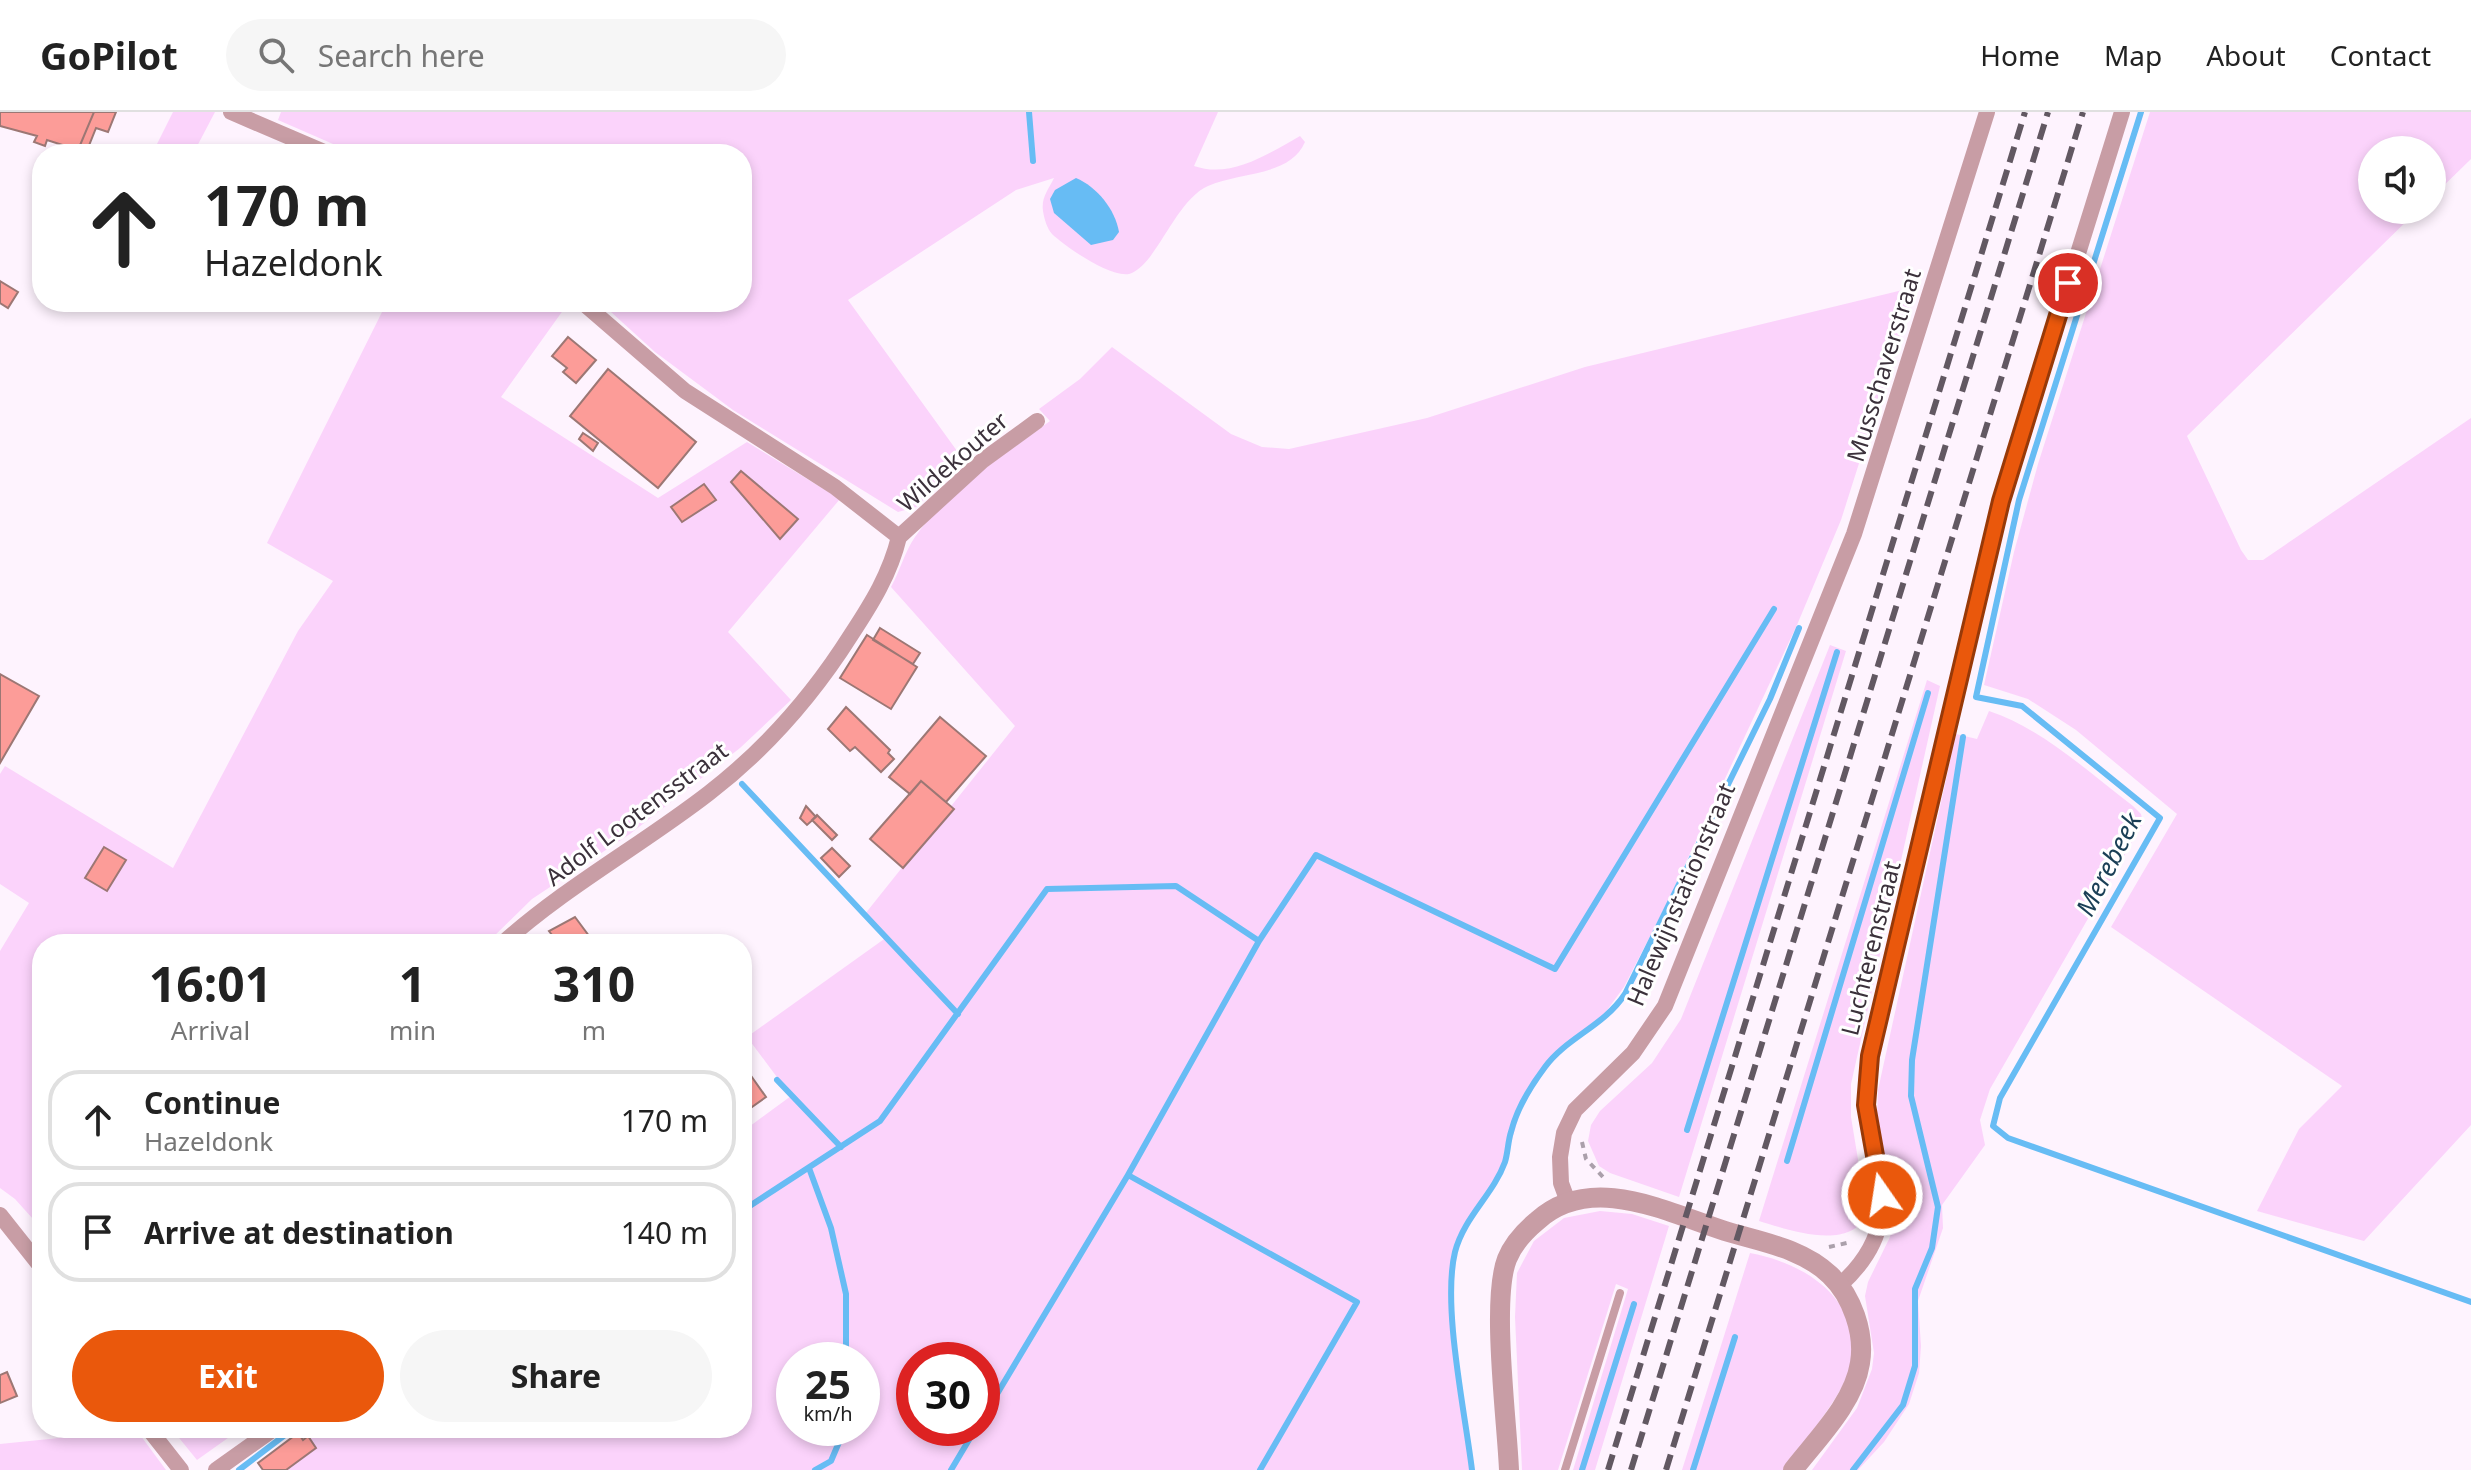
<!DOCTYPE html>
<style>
body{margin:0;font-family:"Noto Sans",sans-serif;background:#f6f6f6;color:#222;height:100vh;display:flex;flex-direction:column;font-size:30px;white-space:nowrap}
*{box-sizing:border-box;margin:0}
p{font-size:26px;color:#767676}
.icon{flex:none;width:44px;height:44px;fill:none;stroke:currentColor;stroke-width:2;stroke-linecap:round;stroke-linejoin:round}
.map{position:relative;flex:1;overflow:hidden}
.drawer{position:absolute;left:32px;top:822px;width:720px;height:504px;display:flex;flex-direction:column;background:#fff;border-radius:32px;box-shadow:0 4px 12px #0003}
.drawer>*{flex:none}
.top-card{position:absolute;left:32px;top:32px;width:720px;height:168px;border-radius:32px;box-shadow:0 4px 12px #0003;background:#fff;color:#222;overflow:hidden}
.controls{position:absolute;left:2358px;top:24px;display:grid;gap:16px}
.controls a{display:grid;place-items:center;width:88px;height:88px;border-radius:50%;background:#fff;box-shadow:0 4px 12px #0003;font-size:40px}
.speed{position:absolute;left:776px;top:1230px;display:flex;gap:16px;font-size:40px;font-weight:700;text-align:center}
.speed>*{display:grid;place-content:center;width:104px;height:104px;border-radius:50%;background:#fff;box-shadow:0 4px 12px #0003;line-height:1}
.speed small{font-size:20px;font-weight:400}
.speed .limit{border:12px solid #d22;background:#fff;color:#111}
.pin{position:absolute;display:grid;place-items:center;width:68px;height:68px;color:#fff;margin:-34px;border:4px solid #fff;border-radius:50%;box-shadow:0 2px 8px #0007}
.me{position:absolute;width:88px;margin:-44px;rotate:347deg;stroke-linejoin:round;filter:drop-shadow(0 0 6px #0008)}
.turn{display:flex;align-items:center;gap:28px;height:168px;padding:0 40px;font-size:36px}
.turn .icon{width:104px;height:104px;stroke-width:2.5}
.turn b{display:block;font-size:56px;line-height:68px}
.eta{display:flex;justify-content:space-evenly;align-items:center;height:136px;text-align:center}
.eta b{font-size:48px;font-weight:700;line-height:56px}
.action{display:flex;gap:16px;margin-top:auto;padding:16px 40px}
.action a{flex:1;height:92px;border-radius:48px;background:#ea580c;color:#fff;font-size:32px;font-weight:700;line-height:92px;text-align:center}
.action a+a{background:#f6f6f6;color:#222}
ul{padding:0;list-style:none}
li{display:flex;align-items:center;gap:24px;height:100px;margin:0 16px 12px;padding:0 24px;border:4px solid #e0e0e0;border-radius:32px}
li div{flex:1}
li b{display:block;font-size:30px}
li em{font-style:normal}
header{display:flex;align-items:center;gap:48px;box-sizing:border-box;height:112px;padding:0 40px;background:#fff;border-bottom:2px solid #e0e0e0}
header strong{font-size:38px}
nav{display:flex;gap:44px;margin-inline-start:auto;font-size:28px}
.search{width:560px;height:72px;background:#f6f6f6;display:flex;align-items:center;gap:20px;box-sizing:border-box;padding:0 28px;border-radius:44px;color:#767676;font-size:30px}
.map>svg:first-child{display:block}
</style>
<header>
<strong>GoPilot</strong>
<div class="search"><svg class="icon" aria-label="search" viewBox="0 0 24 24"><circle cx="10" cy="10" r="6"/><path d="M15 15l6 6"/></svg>Search here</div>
<nav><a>Home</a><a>Map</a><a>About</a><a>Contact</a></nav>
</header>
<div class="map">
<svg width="2471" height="1358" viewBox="0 0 2471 1358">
<rect width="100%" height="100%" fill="#fef3fe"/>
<path fill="#fbd3fb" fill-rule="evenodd" d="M173 0H215L193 42H152Z
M281 0H1218L1194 54C1231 67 1268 42 1300 24L1305 30C1290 65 1238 60 1208 74 1176 88 1158 149 1132 161 1114 169 1066 135 1052 122 1047 117 1044 106 1043 99 1041 85 1049 77 1054 66L1016 78 848 188 965 350 916 395 898 400 733 298 655 240 600 190H742V42H356L278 8Z
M2150 0H2471V47L2432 85V38H2372V98H2418L2187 324 2241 438 2248 448H2263L2471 306V1013L2364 1129 2257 1099 2299 1017 2342 974 2111 815 2177 702 2076 618 2028 587 1984 573 2014 440 2038 352Z
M1915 175 1841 408 1797 513 1664 797 1624 875 1602 905 1555 946 1537 970 1521 998 1499 1069 1479 1090 1459 1122 1451 1156 1453 1212 1474 1358H286L316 1336 308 1325 303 1328 298 1321 305 1316H742V1020L791 984 747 925 887 825 865 802 1015 614 891 475C900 459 905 439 915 425 947 378 1005 343 1050 309L1039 297 1080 267 1112 235 1231 322 1262 335 1289 337 1427 306 1585 255ZM794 1248H862V1316H794ZM914 1248H982V1316H914Z
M387 190H569L501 285 658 386 747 330 840 387 728 520 791 588 740 636 630 722 532 787 486 832H42V1117L15 1087 0 1076V839L29 791 0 772V662L5 654 173 756 298 519 333 469 267 431Z
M1830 533 1846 539 1679 1085 1610 1061 1599 1054 1588 1029 1591 1013 1600 999 1652 951 1681 907Z
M1927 568 1940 574 1851 972V1005L1867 1102C1850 1140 1789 1118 1759 1109Z
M1989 599C2043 617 2088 660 2133 694L2141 702 2143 711 1990 977 1980 1008 1985 1033 1942 1093 1943 1116 1918 1189 1921 1234 1919 1261 1909 1292 1884 1330 1858 1358H1812L1857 1296 1872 1257 1874 1241 1865 1184 1868 1170 1890 1125 1894 1104 1877 1005 1878 978 1956 622 1977 627Z
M1600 1099 1632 1102 1669 1114 1595 1358H1573L1628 1177 1616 1172 1558 1358H1522L1515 1205 1517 1161 1534 1129 1564 1106Z
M1750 1141C1805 1151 1865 1188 1850 1255 1842 1286 1802 1331 1783 1358H1682Z
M79 1316H135L166 1358H0V1332L59 1326Z
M171 1316H242L197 1348Z"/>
<path fill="#67bcf4" d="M1076 66C1097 75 1115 97 1119 120L1113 128 1091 133 1054 101 1050 87 1055 78Z"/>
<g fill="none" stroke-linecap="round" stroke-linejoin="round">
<path stroke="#67bcf4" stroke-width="6" d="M1029 0 1033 49
M2141 0 2019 388 1976 585 2022 594 2160 706 2000 986 1993 1014 2008 1026 2471 1190
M742 672 958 902
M777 968 841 1035
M1687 1018 1837 540
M1787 1049 1928 581
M809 1056 831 1116 846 1182V1248
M1128 1063 1357 1190 1260 1358
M742 1099 880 1009 1047 777 1176 774 1259 829 1316 743 1555 857 1774 497
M982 1307 1128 1063 1259 829
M239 1358 294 1316
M815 1358 831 1349 845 1316
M951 1358 976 1316
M1472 1358C1465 1300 1442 1194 1455 1140 1464 1105 1493 1083 1505 1050 1508 1040 1508 1029 1511 1020 1517 996 1530 975 1545 955 1566 926 1604 914 1625 882L1770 587 1799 516
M1582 1358 1634 1192
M1693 1358 1735 1225
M1853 1358 1903 1293 1915 1254V1177L1932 1136 1938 1095 1911 984 1912 948 1963 625"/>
</g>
<path fill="#fc9c98" stroke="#9c7774" stroke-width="2" d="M0 0H94L78 38 47 28 45 34 34 30 37 24 0 14Z
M94 0H116L108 20 96 16 86 41 78 38Z
M0 169 18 180 8 196 0 191Z
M568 225 596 248 576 271 563 260 567 256 552 244Z
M608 257 696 330 658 376 570 304Z
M583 321 598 331 593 339 579 327Z
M741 359 798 407 780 427 731 370Z
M704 372 716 388 682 410 671 395Z
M880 516 920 541 913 552 873 528Z
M867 523 917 555 891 597 840 566Z
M0 562 39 584 0 651Z
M846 595 890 638 888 641 894 647 881 660 855 635 850 639 828 617Z
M940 605 986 644 946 690 921 669 910 682 889 665Z
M921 669 954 697 903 756 870 727Z
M806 694 816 705 807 713 800 706Z
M817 703 837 723 832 728 812 708Z
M104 735 126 748 107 779 85 766Z
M832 736 850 754 839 765 821 746Z
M575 805 595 832H559L549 819Z
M742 951 766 985 742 1002Z
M7 1260 17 1284 0 1291V1263Z
M298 1321 303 1328 308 1324 316 1336 286 1358H263L258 1351Z"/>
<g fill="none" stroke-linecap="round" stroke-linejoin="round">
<path stroke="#aba0ab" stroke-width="4" stroke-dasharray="6 6" stroke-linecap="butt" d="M1582 1030 1586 1047 1603 1065
M1829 1135 1851 1130"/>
<path stroke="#c89da5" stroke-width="8" d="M1565 1358 1620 1181"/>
<path stroke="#c89da5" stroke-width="16" d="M231 0 329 42
M899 425 982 349 1037 309
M502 832C565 775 642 733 709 681 766 637 813 583 851 523 872 491 890 462 899 425L835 375 685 279 582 190
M1568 1090 1561 1071 1560 1045 1564 1021 1575 998 1633 941 1665 894 1854 422 1987 0
M0 1103 42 1156
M1840 1173C1918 1103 1861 1048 1867 961L2001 389 2122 0
M148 1316 181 1358
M216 1358 275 1316"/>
<path stroke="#c89da5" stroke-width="20" d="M1509 1358C1507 1309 1491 1188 1507 1147 1513 1132 1525 1119 1537 1109 1591 1060 1666 1100 1725 1119 1761 1130 1802 1136 1830 1163 1852 1184 1865 1221 1860 1251 1854 1291 1817 1327 1793 1358"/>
<path stroke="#625862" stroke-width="6" stroke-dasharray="16 8" stroke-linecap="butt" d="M1608 1358 2025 0
M1631 1358 2048 0
M1666 1358 2083 0"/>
</g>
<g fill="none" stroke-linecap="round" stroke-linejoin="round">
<defs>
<path id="route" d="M1882 1083 1866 993 1870 944 2001 389 2068 171"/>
</defs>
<use href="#route" stroke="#983908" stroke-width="20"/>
<use href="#route" stroke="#ea580c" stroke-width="14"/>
</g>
<g text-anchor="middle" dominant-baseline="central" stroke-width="6" stroke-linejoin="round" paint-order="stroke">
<g font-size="24" fill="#3b313b" stroke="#fff">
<text transform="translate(1883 253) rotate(-73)">Musschaverstraat</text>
<text transform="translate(952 349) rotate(-41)">Wildekouter</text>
<text transform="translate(636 701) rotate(-37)">Adolf Lootensstraat</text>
<text transform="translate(1680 782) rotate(-67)">Halewijnstationstraat</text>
<text transform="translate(1870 836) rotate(-76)">Luchterenstraat</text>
</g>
<g font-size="26" font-style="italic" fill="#1a3f56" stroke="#fff">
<text transform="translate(2108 752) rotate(-63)">Merebeek</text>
</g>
</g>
</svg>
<div class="controls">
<a><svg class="icon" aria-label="sound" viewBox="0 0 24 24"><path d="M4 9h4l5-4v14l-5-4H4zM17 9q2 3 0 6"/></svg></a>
</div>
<div class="speed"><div>25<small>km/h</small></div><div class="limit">30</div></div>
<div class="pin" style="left:2068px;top:171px;background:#d93025"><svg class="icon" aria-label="arrive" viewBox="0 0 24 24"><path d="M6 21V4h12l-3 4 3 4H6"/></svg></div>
<svg class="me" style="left:1882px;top:1083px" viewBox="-20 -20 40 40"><circle r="17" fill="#ea580c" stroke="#fff" stroke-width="3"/><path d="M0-11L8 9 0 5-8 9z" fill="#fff"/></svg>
<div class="top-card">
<div class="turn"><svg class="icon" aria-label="ahead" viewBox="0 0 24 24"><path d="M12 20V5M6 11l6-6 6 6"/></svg><div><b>170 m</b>Hazeldonk</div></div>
</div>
<section class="drawer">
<div class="eta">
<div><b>16:01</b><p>Arrival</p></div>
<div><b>1</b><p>min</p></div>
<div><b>310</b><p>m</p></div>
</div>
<ul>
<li><svg class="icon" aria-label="ahead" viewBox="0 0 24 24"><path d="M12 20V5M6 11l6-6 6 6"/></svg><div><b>Continue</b><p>Hazeldonk</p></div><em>170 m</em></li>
<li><svg class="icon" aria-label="arrive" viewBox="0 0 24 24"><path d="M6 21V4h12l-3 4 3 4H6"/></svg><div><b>Arrive at destination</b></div><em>140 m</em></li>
</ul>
<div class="action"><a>Exit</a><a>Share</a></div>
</section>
</div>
